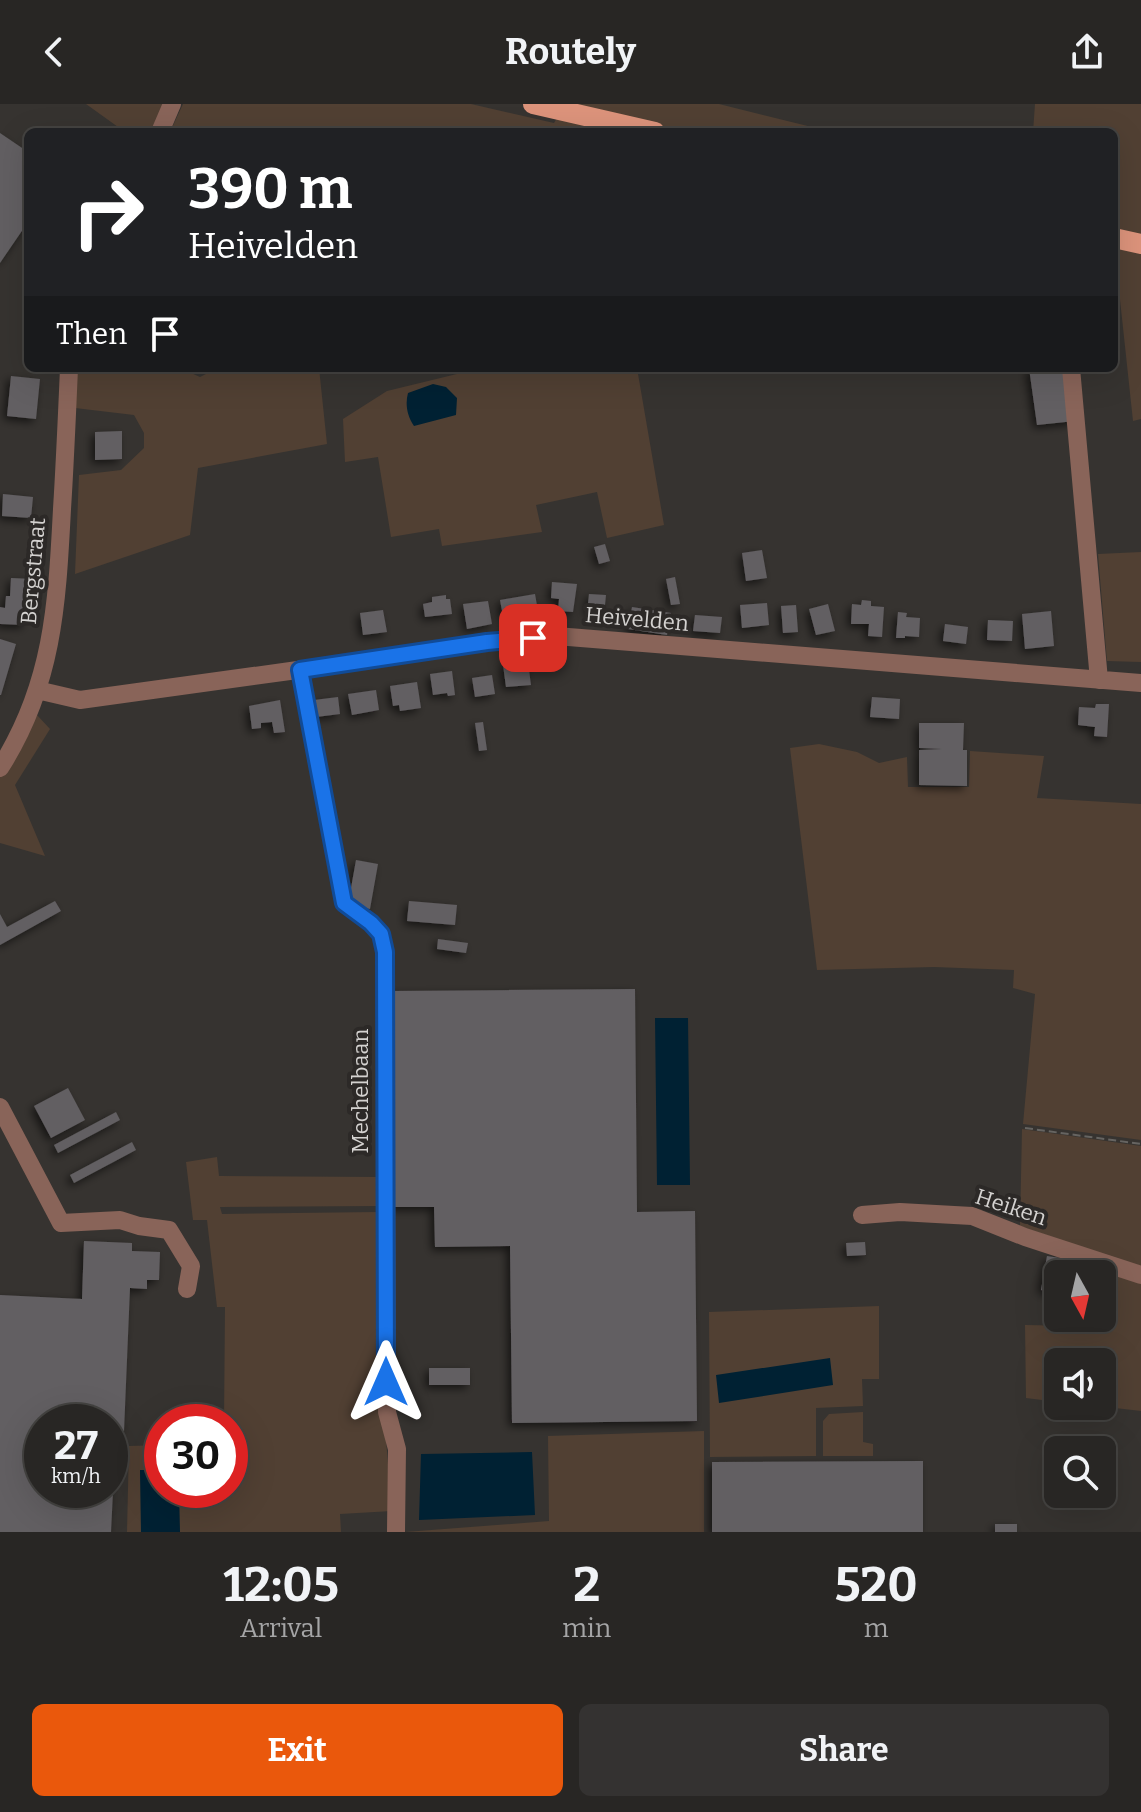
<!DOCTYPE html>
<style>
body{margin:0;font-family:Bitter,serif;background:#343231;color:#f1f3f6;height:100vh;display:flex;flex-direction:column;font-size:30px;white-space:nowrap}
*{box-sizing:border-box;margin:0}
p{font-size:26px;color:#a5a5a6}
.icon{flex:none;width:44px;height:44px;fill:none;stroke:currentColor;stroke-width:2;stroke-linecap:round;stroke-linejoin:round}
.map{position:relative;height:1428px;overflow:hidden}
.side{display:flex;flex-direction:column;background:#282624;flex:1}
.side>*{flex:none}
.guide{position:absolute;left:24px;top:24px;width:1094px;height:244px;border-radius:12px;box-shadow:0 8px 32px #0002,0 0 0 2px #444341;background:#202124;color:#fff;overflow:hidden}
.needle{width:52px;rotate:172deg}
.tools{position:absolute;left:1044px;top:1156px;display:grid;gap:16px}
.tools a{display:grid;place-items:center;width:72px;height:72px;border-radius:12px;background:#282624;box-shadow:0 8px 32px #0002,0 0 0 2px #444341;font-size:40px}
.speed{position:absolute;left:24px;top:1300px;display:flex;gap:16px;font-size:40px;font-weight:700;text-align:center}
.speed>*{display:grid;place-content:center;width:104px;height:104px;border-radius:50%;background:#282624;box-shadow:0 8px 32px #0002,0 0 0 2px #444341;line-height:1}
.speed small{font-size:20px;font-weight:400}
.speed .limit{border:12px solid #d22;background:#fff;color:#111}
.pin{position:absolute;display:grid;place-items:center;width:68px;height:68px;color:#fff;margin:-34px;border-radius:16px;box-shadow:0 4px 12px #0006}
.me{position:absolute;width:88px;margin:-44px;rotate:0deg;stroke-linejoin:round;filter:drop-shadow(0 0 6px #0008)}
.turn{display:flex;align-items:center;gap:28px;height:168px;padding:0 32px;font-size:36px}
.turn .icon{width:104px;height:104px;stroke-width:2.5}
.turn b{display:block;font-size:56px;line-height:68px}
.then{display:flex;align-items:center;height:76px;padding:0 32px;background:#0003;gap:16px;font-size:30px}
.eta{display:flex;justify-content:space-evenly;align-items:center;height:136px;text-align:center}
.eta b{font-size:48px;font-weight:700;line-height:56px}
.action{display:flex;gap:16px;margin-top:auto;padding:16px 32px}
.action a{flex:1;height:92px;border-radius:12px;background:#ea580c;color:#fff;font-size:32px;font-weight:700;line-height:92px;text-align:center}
.action a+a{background:#343231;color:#f1f3f6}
header{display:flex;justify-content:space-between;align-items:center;height:104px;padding:0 32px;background:#282624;font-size:36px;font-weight:700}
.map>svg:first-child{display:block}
</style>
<header><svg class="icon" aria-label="back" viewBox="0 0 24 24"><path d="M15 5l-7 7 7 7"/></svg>Routely<svg class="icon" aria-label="share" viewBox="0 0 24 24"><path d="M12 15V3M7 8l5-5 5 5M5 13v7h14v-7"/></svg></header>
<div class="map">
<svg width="1141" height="1428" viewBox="0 0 1141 1428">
<defs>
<filter id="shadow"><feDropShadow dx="-3.5" dy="3.5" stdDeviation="4" flood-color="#0009"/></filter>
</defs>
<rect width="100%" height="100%" fill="#363330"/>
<path fill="#514033" d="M86 0H164L152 28H125Z
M183 0H471L554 19 565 0H719L832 28H170Z
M1035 0H1141V315L1133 317 1118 177 1114 176V28H1033Z
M76 264H180L200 273 218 264H319L327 340 198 364 190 431 75 470 79 371 121 366 144 344V329L134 311 75 304Z
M460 264H637L664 421 607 434 597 388 536 401 542 428 442 442 439 425 391 433 378 353 345 358 343 315 387 287 461 269Z
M1141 448V558L1107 557 1098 450Z
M37 611 50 625 15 681 45 752 0 739V673Z
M819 640 857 648 879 659 907 653 908 683H969L970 647 1044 652 1037 694 1141 700V1036L1023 1020 1035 890 1013 884 1014 866 934 863 817 866 790 644Z
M1022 1025 1141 1042V1164L1020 1122Z
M217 1053 219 1072 378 1073V1102L220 1103 222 1110 378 1108 386 1336 392 1407 340 1410 341 1428H127L129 1342 162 1341V1386H230V1318H224L225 1203H217L207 1116H193L186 1058Z
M1093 1159 1141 1176V1307L1098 1302H1102V1258H1058V1298L1026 1294 1025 1221 1077 1222 1080 1214H1102V1170H1090Z
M879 1202V1275H862L863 1302 816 1304V1352L710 1353 709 1208Z
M863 1308V1338L873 1340V1352H823V1317L829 1310Z
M704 1327V1428H405L549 1417 548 1332Z"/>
<path fill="#002133" d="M433 280 446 283 457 294 456 311 414 322C407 312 405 300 408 289Z
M655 914H688L690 1081H657Z
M830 1254 833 1281 719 1299 716 1271Z
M532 1348 535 1411 419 1416 421 1350Z
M140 1366H162V1386H179L180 1428H141Z"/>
<path fill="#625f62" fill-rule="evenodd" filter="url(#shadow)" d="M0 29 28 48V100L26 103 28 105V118L0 159Z
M1029 264H1067L1075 317 1037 321Z
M11 272 40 275 36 315 7 312Z
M122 327V355L95 356V328Z
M3 390 33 393 31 414 2 412Z
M605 440 610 457 599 460 594 443Z
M762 446 767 474 746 477 742 449Z
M675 473 680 500 671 501 666 475Z
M11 474 33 475 32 487H27L25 521 0 520V503L5 504 6 492H10Z
M552 478 577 480 573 508 558 507 559 495 551 494Z
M535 490 538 507 503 512 500 496Z
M589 490 606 491 604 511 587 509Z
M446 491V495H450L452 510 425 513 423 500 432 498V493Z
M862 496 871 497V502L884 503 882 533 868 532 869 520H851L852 500 861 501Z
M488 497 492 520 467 525 463 500Z
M767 499 769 521 742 524 740 501Z
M828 500 835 527 816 531 809 505Z
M796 501 798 528 783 529 781 502Z
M632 503 671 509 667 531 628 525Z
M383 506 387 528 363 531 360 509Z
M1051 507 1054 542 1025 545 1022 510Z
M898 508 907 509 906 513 920 514 919 533 905 532V534H896Z
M695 511 722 513 720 529 693 527Z
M988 516 1013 517 1012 537 987 536Z
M945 520 968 523 966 540 943 537Z
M0 535 16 540 1 591H0Z
M528 558 531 581 506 583 503 561Z
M452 567 455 591 448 592 447 589 433 591 430 570Z
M492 571 495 590 475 593 472 574Z
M417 578 421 604 400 607 399 601 393 602 390 582Z
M376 586 379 606 352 611 348 590Z
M338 593 340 610 316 613 314 596Z
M872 593 900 595 899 615 870 613Z
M280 596 285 628 274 629 272 618 261 619V624L252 625 249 602Z
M1096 600H1109L1107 633 1094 632 1095 623 1078 621 1079 603 1095 604Z
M483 618 487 646 479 647 475 619Z
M919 619H964L963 646H967V682L919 681V646L942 645 919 644Z
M356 756 378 760 370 805 348 801Z
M55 797 61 807 0 841V810L7 823Z
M409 797 457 801 455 821 407 817Z
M438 835 468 839 466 849 437 845Z
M635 885 637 1108 695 1107 697 1317 512 1319 510 1142 435 1143 434 1103H393L391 887Z
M68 984 85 1016 51 1034 34 1002Z
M116 1008 120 1016 58 1049 54 1041Z
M132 1038 136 1046 74 1079 70 1071Z
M84 1137 132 1139V1147L160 1148 159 1176H147V1185L130 1184 124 1327H116L111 1428H0V1191L82 1195ZM42 1318H110V1386H42Z
M865 1138 866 1151 847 1152 846 1139Z
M1047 1152 1066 1155 1063 1170H1058V1189L1041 1186Z
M429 1264H470V1281H429Z
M923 1357V1428H712V1358Z
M995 1420H1017V1428H995Z"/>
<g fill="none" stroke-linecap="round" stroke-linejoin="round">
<path stroke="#666461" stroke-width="2" stroke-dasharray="8 4" stroke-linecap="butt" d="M1025 1024 1141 1040"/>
<path stroke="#896459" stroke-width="18" d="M160 28 172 0
M1071 264 1099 576
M300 566 344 799 371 819 381 830 385 848 387 1308 397 1345 396 1428
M37 586 80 596 319 563 487 538 556 532 1141 579
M0 664C53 581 57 501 62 405 65 358 67 311 69 264
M0 1003 61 1119 120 1116 139 1122 169 1126 191 1162 187 1185
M862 1111 900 1108 972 1112 1025 1133 1141 1171"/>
<path stroke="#dc937b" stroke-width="20" d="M533 0 655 28
M1114 134 1141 140"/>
</g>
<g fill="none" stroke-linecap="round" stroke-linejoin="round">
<defs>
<path id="route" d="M386 1278 385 848 381 830 371 819 344 799 300 566 487 538 533 534"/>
</defs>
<use href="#route" stroke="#114b97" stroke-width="20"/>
<use href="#route" stroke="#1a73e8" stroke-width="14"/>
</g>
<g text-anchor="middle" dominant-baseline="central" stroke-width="8" stroke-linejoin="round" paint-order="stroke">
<g font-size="22" fill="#d4d2d0" stroke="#2c2927">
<text transform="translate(33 467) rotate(-85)">Bergstraat</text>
<text transform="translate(637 515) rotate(5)">Heivelden</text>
<text transform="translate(360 987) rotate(-90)">Mechelbaan</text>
<text transform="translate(1011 1103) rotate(18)">Heiken</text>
</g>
</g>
</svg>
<div class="tools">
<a><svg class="needle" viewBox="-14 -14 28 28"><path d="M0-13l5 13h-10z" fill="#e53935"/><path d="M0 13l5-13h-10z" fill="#a5a5a6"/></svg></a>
<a><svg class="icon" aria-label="sound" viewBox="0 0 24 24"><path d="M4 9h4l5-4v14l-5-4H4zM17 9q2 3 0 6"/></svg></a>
<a><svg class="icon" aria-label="search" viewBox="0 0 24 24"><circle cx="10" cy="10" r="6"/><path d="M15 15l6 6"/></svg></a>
</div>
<div class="speed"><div>27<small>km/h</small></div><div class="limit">30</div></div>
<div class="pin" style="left:533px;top:534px;background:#d93025"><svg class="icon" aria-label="arrive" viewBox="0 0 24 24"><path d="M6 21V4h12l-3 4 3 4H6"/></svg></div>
<svg class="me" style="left:386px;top:1278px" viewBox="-20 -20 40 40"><path d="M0-17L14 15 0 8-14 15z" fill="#1a73e8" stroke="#fff" stroke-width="4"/></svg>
<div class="guide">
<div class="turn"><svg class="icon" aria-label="right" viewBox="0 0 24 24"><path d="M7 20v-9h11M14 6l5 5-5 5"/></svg><div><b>390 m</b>Heivelden</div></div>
<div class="then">Then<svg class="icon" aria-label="arrive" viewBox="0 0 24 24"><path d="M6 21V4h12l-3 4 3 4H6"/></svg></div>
</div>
</div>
<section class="side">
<div class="eta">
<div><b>12:05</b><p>Arrival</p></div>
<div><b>2</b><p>min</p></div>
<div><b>520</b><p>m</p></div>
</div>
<div class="action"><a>Exit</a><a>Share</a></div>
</section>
